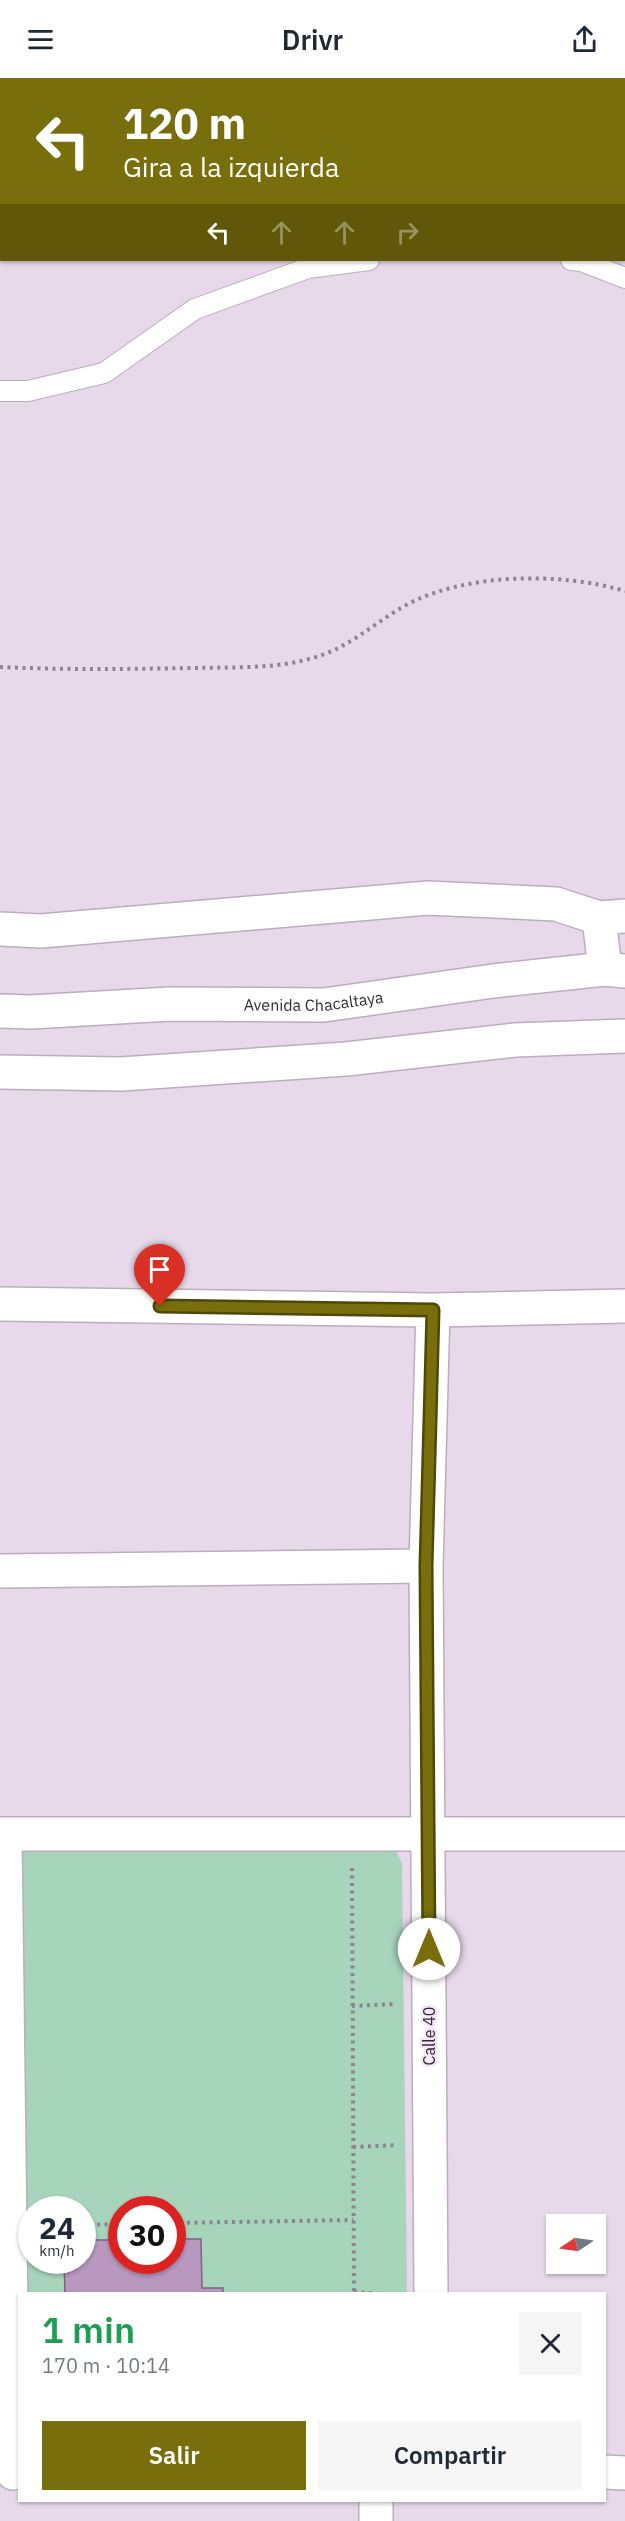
<!DOCTYPE html>
<html lang="es">
<meta charset="utf-8">
<style>
body{margin:0;font-family:"IBM Plex Sans",sans-serif;background:#f6f6f7;color:#1f2937;height:100vh;display:flex;flex-direction:column;font-size:22px;white-space:nowrap}
*{box-sizing:border-box;margin:0}
p{font-size:20px;color:#747a83}
.icon{flex:none;width:33px;height:33px;fill:none;stroke:currentColor;stroke-width:2;stroke-linecap:round;stroke-linejoin:round}
.map{position:relative;flex:1;overflow:hidden}
.drawer{position:absolute;left:18px;top:2214px;width:588px;height:210px;display:flex;flex-direction:column;background:#fff;border-radius:0px;box-shadow:0 2px 4px #0004}
.drawer>*{flex:none}
.hud{position:absolute;left:0px;top:0px;width:626px;height:183px;box-shadow:0 2px 4px #0004;background:#786e0b;color:#fff;overflow:hidden}
.needle{width:39px;rotate:257deg}
.fabs{position:absolute;left:546px;top:2136px;display:grid;gap:12px}
.fabs a{display:grid;place-items:center;width:60px;height:60px;border-radius:0px;background:#fff;box-shadow:0 2px 4px #0004;font-size:30px}
.speed{position:absolute;left:18px;top:2118px;display:flex;gap:12px;font-size:30px;font-weight:700;text-align:center}
.speed>*{display:grid;place-content:center;width:78px;height:78px;border-radius:50%;background:#fff;box-shadow:0 2px 4px #0004;line-height:1}
.speed small{font-size:15px;font-weight:400}
.speed .limit{border:9px solid #d22;background:#fff;color:#111}
.pin{position:absolute;display:grid;place-items:center;width:51px;height:51px;color:#fff;margin:-62px -26px;border-radius:50% 50% 50% 0;rotate:-45deg;box-shadow:0 0 6px #0007}
.pin .icon{rotate:45deg}
.me{position:absolute;width:66px;margin:-33px;rotate:0deg;stroke-linejoin:round;filter:drop-shadow(0 0 4px #0008)}
.turn{display:flex;align-items:center;gap:21px;height:126px;padding:0 24px;font-size:27px}
.turn .icon{width:78px;height:78px;stroke-width:2.5}
.turn b{display:block;font-size:42px;line-height:51px}
.lanes{display:flex;align-items:center;height:57px;padding:0 24px;background:#0003;justify-content:center;gap:30px;direction:ltr}
.lanes .off{opacity:.35}
.round{display:grid;place-items:center;flex:none;width:63px;height:63px;border-radius:0px;background:#f6f6f7}
.head{display:flex;align-items:center;justify-content:space-between;height:102px;padding:0 24px}
h1{font-size:36px;font-weight:600;line-height:45px;color:#1e9e55}
.action{display:flex;gap:12px;margin-top:auto;padding:12px 24px}
.action a{flex:1;height:69px;border-radius:0px;background:#786e0b;color:#fff;font-size:24px;font-weight:600;line-height:69px;text-align:center}
.action a+a{background:#f6f6f7;color:#1f2937}
header{display:flex;justify-content:space-between;align-items:center;height:78px;padding:0 24px;background:#fff;font-size:27px;font-weight:600}
.map>svg:first-child{display:block}
</style>
<header><svg class="icon" aria-label="menu" viewBox="0 0 24 24"><path d="M4 6h16M4 12h16M4 18h16"/></svg>Drivr<svg class="icon" aria-label="share" viewBox="0 0 24 24"><path d="M12 15V3M7 8l5-5 5 5M5 13v7h14v-7"/></svg></header>
<div class="map">
<svg width="625" height="2443" viewBox="0 0 625 2443">
<rect width="100%" height="100%" fill="#e7d9ea"/>
<path fill="#a7d5bb" fill-rule="evenodd" d="M21 1772 396 1773 402 1786 407 2215H28ZM32 2132H82V2182H32ZM122 2132H172V2182H122Z"/>
<path fill="#b898bf" stroke="#756877" stroke-width="1.5" d="M172 2161H201L202 2210H223V2216H65L64 2182H82V2162H122V2182H172Z"/>
<g fill="none" stroke-linecap="round" stroke-linejoin="round">
<defs>
<path id="service" d="M576 0 579 2
M250 2 253 0
M0 24 2 25
M624 64V68
M571 182 581 183 625 200
M0 313H28L104 295 195 231 308 190 369 182"/>
<path id="minor" d="M599 840 605 891
M0 851 41 853 428 820 556 826 599 840 625 838
M0 1226 433 1232 625 1228
M0 1493 426 1488
M0 1756H625
M5 1756 13 2395
M431 2216 426 1488 433 1232
M604 2394 625 2395
M376 2443V2422"/>
<g id="tertiary">
<path id="s1" d="M0 933 31 934 170 926 324 927 493 903 605 891 625 893"/>
<path d="M0 994 121 996 346 981 515 962 625 958"/>
</g>
</defs>
<use href="#service" stroke="#bbadbd" stroke-width="22"/>
<use href="#minor" stroke="#bbadbd" stroke-width="36"/>
<use href="#tertiary" stroke="#bbadbd" stroke-width="36"/>
<path stroke="#8d848f" stroke-width="4" stroke-dasharray="3 4.5" stroke-linecap="butt" d="M0 589C65 592 130 591 196 590 233 589 272 591 309 581 349 571 373 545 408 526 467 495 561 494 625 513
M352 1790 354 2216
M352 1928 397 1926
M353 2069 397 2067
M172 2145 353 2142
M82 2147 122 2146
M354 2214 381 2216"/>
<use href="#service" stroke="#fff" stroke-width="20"/>
<use href="#minor" stroke="#fff" stroke-width="33"/>
<use href="#tertiary" stroke="#fff" stroke-width="33"/>
</g>
<g fill="none" stroke-linecap="round" stroke-linejoin="round">
<defs>
<path id="route" d="M160 1228 433 1232 426 1488 429 1871"/>
</defs>
<use href="#route" stroke="#4e4807" stroke-width="15"/>
<use href="#route" stroke="#786e0b" stroke-width="10"/>
</g>
<g text-anchor="middle" dominant-baseline="central" stroke-width="5" stroke-linejoin="round" paint-order="stroke">
<g font-size="16" fill="#312c32" stroke="#f4e6f7">
<text stroke="none"><textPath href="#s1" startOffset="314">Avenida Chacaltaya</textPath></text>
<text transform="translate(429 1958) rotate(-90)">Calle 40</text>
</g>
</g>
</svg>
<div class="fabs">
<a><svg class="needle" viewBox="-14 -14 28 28"><path d="M0-13l5 13h-10z" fill="#e53935"/><path d="M0 13l5-13h-10z" fill="#747a83"/></svg></a>
</div>
<div class="speed"><div>24<small>km/h</small></div><div class="limit">30</div></div>
<div class="pin" style="left:160px;top:1228px;background:#d93025"><svg class="icon" aria-label="arrive" viewBox="0 0 24 24"><path d="M6 21V4h12l-3 4 3 4H6"/></svg></div>
<svg class="me" style="left:429px;top:1871px" viewBox="-20 -20 40 40"><circle r="19" fill="#fff"/><path d="M0-13L10 11 0 6-10 11z" fill="#786e0b"/></svg>
<div class="hud">
<div class="turn"><svg class="icon" aria-label="left" viewBox="0 0 24 24"><path d="M17 20v-9H6M10 6l-5 5 5 5"/></svg><div><b>120 m</b>Gira a la izquierda</div></div>
<div class="lanes"><svg class="icon" aria-label="left" viewBox="0 0 24 24"><path d="M17 20v-9H6M10 6l-5 5 5 5"/></svg><svg class="icon off" aria-label="ahead" viewBox="0 0 24 24"><path d="M12 20V5M6 11l6-6 6 6"/></svg><svg class="icon off" aria-label="ahead" viewBox="0 0 24 24"><path d="M12 20V5M6 11l6-6 6 6"/></svg><svg class="icon off" aria-label="right" viewBox="0 0 24 24"><path d="M7 20v-9h11M14 6l5 5-5 5"/></svg></div>
</div>
<section class="drawer">
<div class="head"><div><h1>1 min</h1><p>170 m · 10:14</p></div><a class="round"><svg class="icon" aria-label="close" viewBox="0 0 24 24"><path d="M6 6l12 12M18 6L6 18"/></svg></a></div>
<div class="action"><a>Salir</a><a>Compartir</a></div>
</section>
</div>
